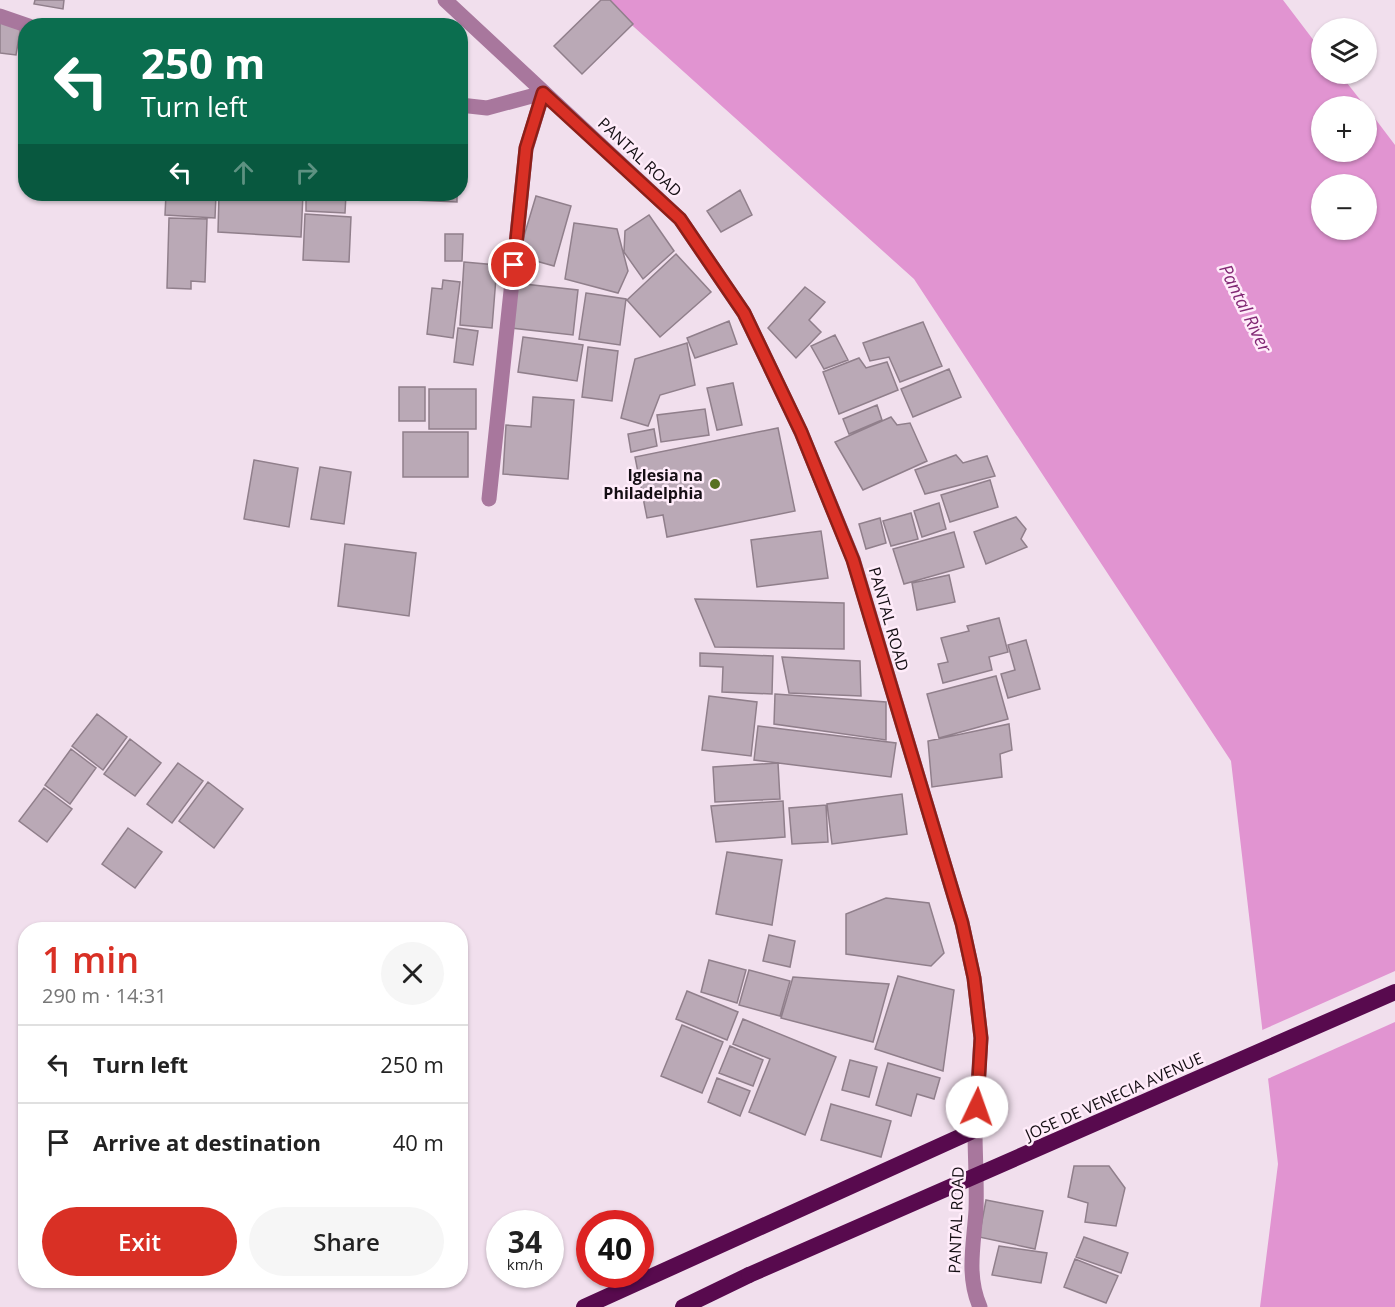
<!DOCTYPE html>
<meta charset="utf-8">
<style>
body{margin:0;font-family:"Open Sans",sans-serif;background:#f6f6f6;color:#222;height:100vh;display:flex;flex-direction:column;font-size:22px;white-space:nowrap}
*{box-sizing:border-box;margin:0}
p{font-size:20px;color:#767676}
.icon{flex:none;width:33px;height:33px;fill:none;stroke:currentColor;stroke-width:2;stroke-linecap:round;stroke-linejoin:round}
.map{position:relative;flex:1;overflow:hidden}
.details{position:absolute;left:18px;top:922px;width:450px;height:366px;display:flex;flex-direction:column;background:#fff;border-radius:24px;box-shadow:0 2px 4px #0004}
.details>*{flex:none}
.hud{position:absolute;left:18px;top:18px;width:450px;height:183px;border-radius:24px;box-shadow:0 2px 4px #0004;background:#0b6e4f;color:#fff;overflow:hidden}
.fabs{position:absolute;left:1311px;top:18px;display:grid;gap:12px}
.fabs a{display:grid;place-items:center;width:66px;height:66px;border-radius:50%;background:#fff;box-shadow:0 2px 4px #0004;font-size:30px}
.speed{position:absolute;left:486px;top:1210px;display:flex;gap:12px;font-size:30px;font-weight:700;text-align:center}
.speed>*{display:grid;place-content:center;width:78px;height:78px;border-radius:50%;background:#fff;box-shadow:0 2px 4px #0004;line-height:1}
.speed small{font-size:15px;font-weight:400}
.speed .limit{border:9px solid #d22;background:#fff;color:#111}
.pin{position:absolute;display:grid;place-items:center;width:51px;height:51px;color:#fff;margin:-26px;border:3px solid #fff;border-radius:50%;box-shadow:0 2px 6px #0007}
.me{position:absolute;width:66px;margin:-33px;rotate:3deg;stroke-linejoin:round;filter:drop-shadow(0 0 4px #0008)}
.turn{display:flex;align-items:center;gap:21px;height:126px;padding:0 24px;font-size:27px}
.turn .icon{width:78px;height:78px;stroke-width:2.5}
.turn b{display:block;font-size:42px;line-height:51px}
.lanes{display:flex;align-items:center;height:57px;padding:0 24px;background:#0003;justify-content:center;gap:30px;direction:ltr}
.lanes .off{opacity:.35}
.round{display:grid;place-items:center;flex:none;width:63px;height:63px;border-radius:32px;background:#f6f6f6}
.headline{display:flex;align-items:center;justify-content:space-between;height:102px;padding:0 24px}
h1{font-size:36px;font-weight:600;line-height:45px;color:#d93025}
.action{display:flex;gap:12px;margin-top:auto;padding:12px 24px}
.action a{flex:1;height:69px;border-radius:36px;background:#d93025;color:#fff;font-size:24px;font-weight:600;line-height:69px;text-align:center}
.action a+a{background:#f6f6f6;color:#222}
ul{padding:0;list-style:none}
li{display:flex;align-items:center;gap:18px;height:78px;padding:0 24px;border-top:2px solid #e0e0e0}
li div{flex:1}
li b{display:block;font-size:22px}
li em{font-style:normal}
.map>svg:first-child{display:block}
</style>
<div class="map">
<svg width="1395" height="1307" viewBox="0 0 1395 1307">
<rect width="100%" height="100%" fill="#f1dfed"/>
<path fill="#e194d1" fill-rule="evenodd" d="M604 0H1283L1321 50 1322 74H1340L1365 106H1322V152H1366L1367 108 1395 145V1307H1260L1278 1164 1231 761 914 279ZM1322 184H1366V230H1322Z"/>
<path fill="#f1dfed" d="M1395 971V1022L1265 1080 1260 1031Z"/>
<path fill="#baa9b6" stroke="#907f8b" stroke-width="1.5" d="M35 0H64L63 9 34 4Z
M601 0H610L633 24 582 74 554 46Z
M0 22 21 26 16 55 0 53Z
M740 190 752 215 721 232 707 211Z
M166 194H216L215 218 165 215Z
M219 194H303L301 237 218 232Z
M306 194H346L345 213 306 211Z
M390 194H457V202L390 199Z
M536 196 571 206 554 266 518 256Z
M305 214 351 217 349 262 303 260Z
M649 215 674 251 643 279 624 252 625 231Z
M169 218 207 219 205 282 191 281V289L167 288Z
M574 223 617 229 628 271 618 293 565 279Z
M445 234H463L462 261H445Z
M676 254 711 292 660 337 627 300Z
M464 262 497 265 492 328 460 325Z
M443 280 460 282 453 338 427 334 432 288 442 289Z
M515 283 578 290 573 335 511 328Z
M805 287 825 302 809 320 821 332 796 358 768 328Z
M586 293 626 299 620 345 579 339Z
M729 321 737 344 695 358 687 338Z
M923 322 942 366 900 382 889 357 870 361 863 343Z
M458 328 478 331 473 365 454 362Z
M835 335 848 360 824 369 811 346Z
M523 337 583 345 577 381 518 372Z
M687 343 695 385 660 395 648 426 621 418 635 359Z
M588 347 618 351 612 401 582 397Z
M859 358 866 368 887 362 898 390 839 414 823 372Z
M949 369 961 397 913 417 901 389Z
M733 383 742 425 717 430 707 388Z
M399 387H425V421H399Z
M429 389H476V429H429Z
M533 397 574 400 568 479 503 474 506 425 531 427Z
M877 405 882 420 849 434 843 419Z
M705 409 709 435 661 442 657 415Z
M891 417 897 425 910 423 927 461 863 490 835 442Z
M778 428 795 511 667 537 663 515 647 518 635 457Z
M654 429 657 446 631 452 628 434Z
M403 432H468V477H403Z
M956 455 963 463 987 456 995 476 925 494 915 470Z
M254 460 298 468 289 527 244 519Z
M320 467 351 472 344 524 311 519Z
M990 480 998 507 950 522 941 495Z
M939 503 946 529 922 537 914 511Z
M911 513 918 539 891 546 883 521Z
M1016 517 1026 529 1021 539 1027 547 986 564 974 532Z
M880 518 886 543 866 549 859 524Z
M821 531 828 578 757 587 751 540Z
M954 532 964 567 904 584 893 549Z
M345 544 416 553 409 616 338 606Z
M949 575 955 602 917 610 912 583Z
M695 599 844 603V649L715 647Z
M999 618 1008 652 989 657 992 670 943 683 938 664 948 662 941 638 969 631 967 626Z
M1026 640 1040 689 1008 698 1001 674 1015 670 1008 645Z
M700 653 773 656 772 694 722 692 723 667 700 666Z
M782 657 860 661 861 696 789 693Z
M996 676 1008 719 939 738 927 694Z
M775 694 886 702V740L774 724Z
M709 696 757 702 751 756 702 750Z
M97 714 127 737 103 770 72 746Z
M1009 724 1012 750 1000 754 1002 777 932 787 928 741Z
M758 726 896 743 891 777 754 760Z
M130 739 161 763 135 796 104 774Z
M71 749 96 768 70 804 45 785Z
M178 763 203 781 172 823 147 804Z
M778 763 780 799 715 802 713 767Z
M208 782 243 809 214 848 179 821Z
M44 788 72 809 47 842 19 821Z
M902 794 907 834 832 844 827 804Z
M783 801 785 837 716 842 711 806Z
M826 805 828 842 792 844 789 808Z
M128 828 162 852 135 888 102 864Z
M727 852 782 860 772 925 716 914Z
M886 898 929 903 944 953 931 966 846 954V914Z
M769 935 795 941 790 967 763 961Z
M709 960 746 970 737 1003 701 992Z
M749 970 790 981 780 1016 739 1005Z
M898 976 954 990 943 1071 875 1049Z
M793 977 889 984 873 1042 781 1018Z
M687 991 738 1012 727 1040 676 1019Z
M743 1019 836 1057 805 1135 749 1112 770 1059 733 1044Z
M682 1025 723 1042 702 1093 661 1076Z
M730 1046 763 1060 753 1086 719 1073Z
M850 1060 877 1067 869 1097 842 1090Z
M888 1063 940 1078 934 1099 917 1094 911 1116 876 1105Z
M717 1078 750 1091 740 1116 708 1102Z
M831 1104 891 1121 881 1157 821 1140Z
M1074 1166H1109L1125 1188 1116 1226 1085 1222 1088 1203 1068 1197Z
M986 1200 1043 1211 1035 1249 979 1237Z
M1084 1237 1128 1253 1121 1273 1076 1257Z
M999 1246 1047 1253 1041 1283 992 1275Z
M1075 1259 1118 1276 1106 1303 1064 1287Z"/>
<g fill="none" stroke-linecap="round" stroke-linejoin="round">
<path stroke="#a8779d" stroke-width="15" d="M0 16 29 26
M460 105 487 108 543 93
M489 499 526 149 543 93
M975 1130C975 1156 977 1183 976 1210 974 1244 966 1275 980 1307"/>
<path stroke="#a8779d" stroke-width="15" d="M445 0 680 219 744 313 801 432 853 559 962 923 974 978 981 1038 975 1130"/>
<path stroke="#580a4e" stroke-width="16" d="M584 1307 975 1130
M683 1307 749 1275"/>
<path stroke="#580a4e" stroke-width="16" d="M749 1275 1395 992"/>
</g>
<g fill="none" stroke-linecap="round" stroke-linejoin="round">
<defs>
<path id="route" d="M514 265 526 148 543 93 680 219 744 313 801 432 853 560 962 923 974 978 981 1038 977 1107"/>
</defs>
<use href="#route" stroke="#8d1f18" stroke-width="15"/>
<use href="#route" stroke="#d93025" stroke-width="10"/>
</g>
<circle fill="#597022" stroke="#ffecfa" stroke-width="2" cx="715" cy="484" r="6"/>
<g text-anchor="middle" dominant-baseline="central" stroke-width="5" stroke-linejoin="round" paint-order="stroke">
<g font-size="16" fill="#150f14" stroke="#ffecfa">
<text transform="translate(640 157) rotate(43)">PANTAL ROAD</text>
<text transform="translate(889 619) rotate(74)">PANTAL ROAD</text>
<text transform="translate(1114 1096) rotate(-24)">JOSE DE VENECIA AVENUE</text>
<text transform="translate(956 1220) rotate(-88)">PANTAL ROAD</text>
</g>
<g font-size="16" font-weight="bold" fill="#150f14" stroke="#ffecfa" text-anchor="end">
<text x="703" y="475">Iglesia na<tspan x="703" dy="18">Philadelphia</tspan></text>
</g>
<g font-size="18" font-style="italic" fill="#822874" stroke="#ffecfa">
<text transform="translate(1246 308) rotate(64)">Pantal River</text>
</g>
</g>
</svg>
<div class="fabs">
<a><svg class="icon" aria-label="layers" viewBox="0 0 24 24"><path d="M12 4l9 5-9 5-9-5zM3 14l9 5 9-5"/></svg></a>
<a>+</a>
<a>−</a>
</div>
<div class="speed"><div>34<small>km/h</small></div><div class="limit">40</div></div>
<div class="pin" style="left:514px;top:265px;background:#d93025"><svg class="icon" aria-label="arrive" viewBox="0 0 24 24"><path d="M6 21V4h12l-3 4 3 4H6"/></svg></div>
<svg class="me" style="left:977px;top:1107px" viewBox="-20 -20 40 40"><circle r="19" fill="#fff"/><path d="M0-13L10 11 0 6-10 11z" fill="#d93025"/></svg>
<div class="hud">
<div class="turn"><svg class="icon" aria-label="left" viewBox="0 0 24 24"><path d="M17 20v-9H6M10 6l-5 5 5 5"/></svg><div><b>250 m</b>Turn left</div></div>
<div class="lanes"><svg class="icon" aria-label="left" viewBox="0 0 24 24"><path d="M17 20v-9H6M10 6l-5 5 5 5"/></svg><svg class="icon off" aria-label="ahead" viewBox="0 0 24 24"><path d="M12 20V5M6 11l6-6 6 6"/></svg><svg class="icon off" aria-label="right" viewBox="0 0 24 24"><path d="M7 20v-9h11M14 6l5 5-5 5"/></svg></div>
</div>
<section class="details">
<div class="headline"><div><h1>1 min</h1><p>290 m · 14:31</p></div><a class="round"><svg class="icon" aria-label="close" viewBox="0 0 24 24"><path d="M6 6l12 12M18 6L6 18"/></svg></a></div>
<ul>
<li><svg class="icon" aria-label="left" viewBox="0 0 24 24"><path d="M17 20v-9H6M10 6l-5 5 5 5"/></svg><div><b>Turn left</b></div><em>250 m</em></li>
<li><svg class="icon" aria-label="arrive" viewBox="0 0 24 24"><path d="M6 21V4h12l-3 4 3 4H6"/></svg><div><b>Arrive at destination</b></div><em>40 m</em></li>
</ul>
<div class="action"><a>Exit</a><a>Share</a></div>
</section>
</div>
